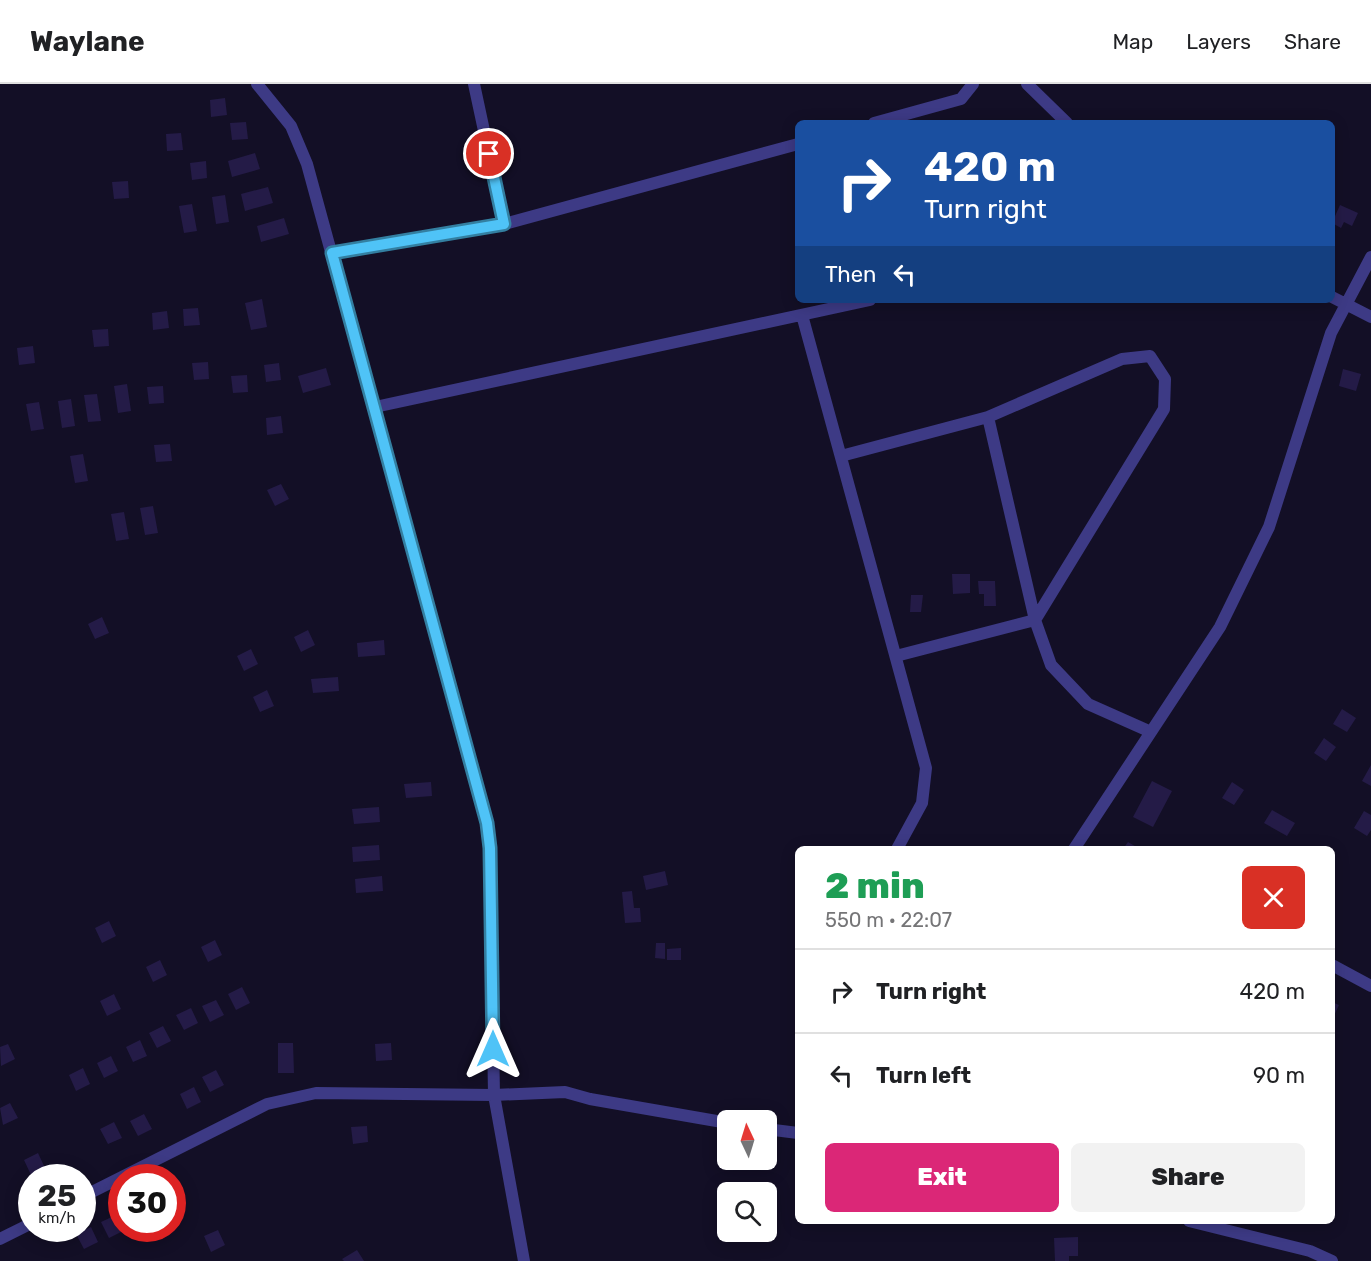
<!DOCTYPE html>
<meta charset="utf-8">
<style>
body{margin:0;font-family:Rubik,sans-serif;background:#f2f2f2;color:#202124;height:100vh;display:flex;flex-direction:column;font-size:22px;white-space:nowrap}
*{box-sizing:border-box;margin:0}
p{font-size:20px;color:#757577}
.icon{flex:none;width:33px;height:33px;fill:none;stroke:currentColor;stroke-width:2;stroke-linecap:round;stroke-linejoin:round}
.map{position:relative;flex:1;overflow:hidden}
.panel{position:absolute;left:795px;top:762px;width:540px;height:378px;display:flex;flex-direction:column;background:#fff;border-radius:9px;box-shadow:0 3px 15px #0003}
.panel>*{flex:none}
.guide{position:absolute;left:795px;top:36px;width:540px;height:183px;border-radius:9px;box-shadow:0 3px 15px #0003;background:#1a4fa0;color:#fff;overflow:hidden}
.needle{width:39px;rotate:356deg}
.controls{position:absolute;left:717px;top:1026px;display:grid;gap:12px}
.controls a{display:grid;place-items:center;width:60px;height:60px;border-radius:9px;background:#fff;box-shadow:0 3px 15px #0003;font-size:30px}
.speed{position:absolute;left:18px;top:1080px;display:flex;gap:12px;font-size:30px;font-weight:700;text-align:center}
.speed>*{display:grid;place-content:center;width:78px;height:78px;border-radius:50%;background:#fff;box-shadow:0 3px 15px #0003;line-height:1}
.speed small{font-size:15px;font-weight:400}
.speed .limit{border:9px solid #d22;background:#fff;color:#111}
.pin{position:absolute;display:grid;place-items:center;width:51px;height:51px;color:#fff;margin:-26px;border:3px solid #fff;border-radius:50%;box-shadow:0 2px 6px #0007}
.me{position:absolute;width:66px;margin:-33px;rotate:0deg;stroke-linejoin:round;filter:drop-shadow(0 0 4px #0008)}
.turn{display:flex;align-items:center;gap:21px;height:126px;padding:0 30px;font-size:27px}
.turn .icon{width:78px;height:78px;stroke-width:2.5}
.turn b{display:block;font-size:42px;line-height:51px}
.then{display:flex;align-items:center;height:57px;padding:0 30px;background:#0003;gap:12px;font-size:22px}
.round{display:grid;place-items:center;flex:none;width:63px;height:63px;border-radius:9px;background:#f2f2f2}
.overview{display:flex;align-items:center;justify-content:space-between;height:102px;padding:0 30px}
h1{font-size:36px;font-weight:800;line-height:45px;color:#1e9e55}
.button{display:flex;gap:12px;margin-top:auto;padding:12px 30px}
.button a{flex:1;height:69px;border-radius:9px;background:#db2777;color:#fff;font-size:24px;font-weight:800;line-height:69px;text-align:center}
.button a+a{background:#f2f2f2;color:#202124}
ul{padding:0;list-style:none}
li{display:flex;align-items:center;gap:18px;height:84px;padding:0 30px;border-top:2px solid #e0e0e0}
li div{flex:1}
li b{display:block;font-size:22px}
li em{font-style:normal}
header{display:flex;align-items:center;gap:36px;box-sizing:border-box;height:84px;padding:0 30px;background:#fff;border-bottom:2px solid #e0e0e0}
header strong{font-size:28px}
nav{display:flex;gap:33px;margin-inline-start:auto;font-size:21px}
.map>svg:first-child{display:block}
</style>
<header>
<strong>Waylane</strong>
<nav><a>Map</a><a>Layers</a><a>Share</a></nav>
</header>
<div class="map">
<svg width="1371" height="1177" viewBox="0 0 1371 1177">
<rect width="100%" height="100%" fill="#130f26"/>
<path fill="#241b47" d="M225 14 227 31 211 33 210 16Z
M246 38 248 55 232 56 230 39Z
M181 49 183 66 167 67 166 50Z
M255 69 260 85 232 93 228 77Z
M206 77 207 94 192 96 190 79Z
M128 97 129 114 114 115 112 98Z
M268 103 273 119 245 127 241 110Z
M225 111 229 138 216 140 212 113Z
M192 120 197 147 184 149 179 122Z
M1340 121 1358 129 1352 142 1344 138 1341 144 1332 139Z
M284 134 289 150 261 158 257 142Z
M262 215 267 243 251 246 245 219Z
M198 224 200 241 184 242 183 225Z
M167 227 169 244 153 246 152 229Z
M108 245 109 262 94 263 92 246Z
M33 262 35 279 19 281 17 264Z
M208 278 209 295 194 296 192 279Z
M279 279 281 296 266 298 264 281Z
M326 284 331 301 303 309 298 292Z
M1343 285 1361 290 1356 307 1339 302Z
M247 291 248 308 233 309 231 292Z
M127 300 131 327 118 329 114 302Z
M163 302 164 319 149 320 147 303Z
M97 310 101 337 88 338 84 311Z
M71 315 75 342 62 344 58 317Z
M39 318 44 345 31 347 26 320Z
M281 332 283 349 267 351 266 334Z
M170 360 172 377 156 378 154 361Z
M83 370 88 397 75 399 70 372Z
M281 400 289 415 275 422 267 406Z
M153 422 158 449 145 451 140 424Z
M124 428 129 455 116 457 111 430Z
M952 490H970V509L953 510Z
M978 497H995L996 522H984V510H979Z
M911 511H923L921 528H910Z
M102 533 109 549 95 555 88 540Z
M308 546 315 561 301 568 294 553Z
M384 556 385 571 358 573 357 559Z
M251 565 258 580 244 587 237 572Z
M338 593 339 607 313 609 311 595Z
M267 606 274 622 260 628 253 613Z
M1342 625 1356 634 1347 648 1333 640Z
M1324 654 1336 663 1326 677 1314 669Z
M1371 681V702L1362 697Z
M1152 697 1172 707 1153 743 1133 733Z
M431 698 432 712 406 714 404 700Z
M1232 698 1244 706 1234 721 1222 714Z
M379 723 380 738 354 740 352 725Z
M1272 726 1295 739 1287 752 1264 739Z
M1364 727 1371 731V746L1367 752 1354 744Z
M1128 758 1140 765H1123Z
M379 761 380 776 353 778 352 763Z
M665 787 668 801 646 806 643 792Z
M382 792 383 807 356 809 355 795Z
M632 807 634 824H640L641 838 625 839 622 808Z
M109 837 116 852 102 859 95 844Z
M215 856 222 871 208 878 201 863Z
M656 859H665V875L655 874Z
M681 864V876H667V865Z
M160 876 167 891 153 898 146 883Z
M242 903 250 919 236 926 228 910Z
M114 910 121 925 107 932 100 917Z
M216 916 224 931 210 938 202 922Z
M1332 918 1339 921 1332 936Z
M191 924 198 939 184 946 176 931Z
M163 942 171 957 157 964 149 949Z
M140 956 147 972 133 978 126 963Z
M278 959H293L294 989H278Z
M391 959 392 976 376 977 375 960Z
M8 960 15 975 1 982 0 963Z
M111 972 118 987 104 994 97 979Z
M83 984 90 1000 76 1007 69 991Z
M216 986 224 1001 210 1008 202 993Z
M194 1003 201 1018 187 1025 180 1010Z
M10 1019 18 1034 3 1041 0 1024Z
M144 1030 152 1045 138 1052 130 1037Z
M114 1038 122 1054 108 1060 100 1045Z
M367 1042 368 1058 353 1060 351 1043Z
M38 1069 45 1084 31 1091 24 1076Z
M116 1131 123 1147 109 1154 101 1138Z
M91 1143 98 1158 84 1165 76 1150Z
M218 1146 225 1161 211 1168 204 1152Z
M1078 1153V1172H1069V1177H1055L1054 1154Z
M357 1166 364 1177H344L342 1175Z"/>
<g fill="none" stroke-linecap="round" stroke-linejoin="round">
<path stroke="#3d3a85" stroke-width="12" d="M257 0 291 42 307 80 487 739 490 764 494 1011 524 1177
M474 0 504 140 798 60
M1027 0 1067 39
M874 39 961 15 973 0
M332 169 504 140
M1332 213 1371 233
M802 231 926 684 922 719 897 765
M375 323 870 216
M988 333 1035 536 1051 581 1088 620 1151 648
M841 372 988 333 1122 275 1150 272 1165 295 1164 325 1035 536 896 572
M1074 765 1220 543 1269 443 1331 249 1371 173
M1332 881 1371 902
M766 1045 798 1049
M82 1113 267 1020 316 1009 494 1011 565 1008 590 1015 728 1039
M1189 1137 1310 1167 1332 1177
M0 1155 32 1139"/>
</g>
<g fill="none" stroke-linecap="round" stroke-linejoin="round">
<defs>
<path id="route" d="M489 70 504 140 332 169 487 739 490 764 493 965"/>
</defs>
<use href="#route" stroke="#337fa1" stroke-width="15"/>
<use href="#route" stroke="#4fc3f7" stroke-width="10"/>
</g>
</svg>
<div class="controls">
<a><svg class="needle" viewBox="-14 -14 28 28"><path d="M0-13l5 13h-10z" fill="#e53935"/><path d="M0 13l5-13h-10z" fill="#757577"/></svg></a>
<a><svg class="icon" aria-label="search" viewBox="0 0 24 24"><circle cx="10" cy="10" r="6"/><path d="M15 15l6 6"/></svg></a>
</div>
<div class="speed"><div>25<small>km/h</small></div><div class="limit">30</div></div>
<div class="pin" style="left:489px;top:70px;background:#d93025"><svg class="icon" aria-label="arrive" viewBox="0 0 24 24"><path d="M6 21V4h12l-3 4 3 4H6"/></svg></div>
<svg class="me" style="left:493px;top:965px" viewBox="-20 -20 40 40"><path d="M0-17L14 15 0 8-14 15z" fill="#4fc3f7" stroke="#fff" stroke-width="4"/></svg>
<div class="guide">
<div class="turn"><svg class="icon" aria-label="right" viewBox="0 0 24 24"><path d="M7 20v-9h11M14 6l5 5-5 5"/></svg><div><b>420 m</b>Turn right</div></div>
<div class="then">Then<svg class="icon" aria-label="left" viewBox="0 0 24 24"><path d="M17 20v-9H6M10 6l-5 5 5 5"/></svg></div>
</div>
<section class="panel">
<div class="overview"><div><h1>2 min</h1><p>550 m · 22:07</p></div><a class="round" style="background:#d93025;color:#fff"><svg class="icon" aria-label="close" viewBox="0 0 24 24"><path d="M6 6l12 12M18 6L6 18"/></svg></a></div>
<ul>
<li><svg class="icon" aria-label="right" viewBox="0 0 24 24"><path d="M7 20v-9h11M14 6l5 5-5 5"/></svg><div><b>Turn right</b></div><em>420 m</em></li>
<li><svg class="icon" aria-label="left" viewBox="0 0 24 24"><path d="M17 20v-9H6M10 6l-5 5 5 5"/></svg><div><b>Turn left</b></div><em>90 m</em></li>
</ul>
<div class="button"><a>Exit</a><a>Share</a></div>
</section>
</div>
